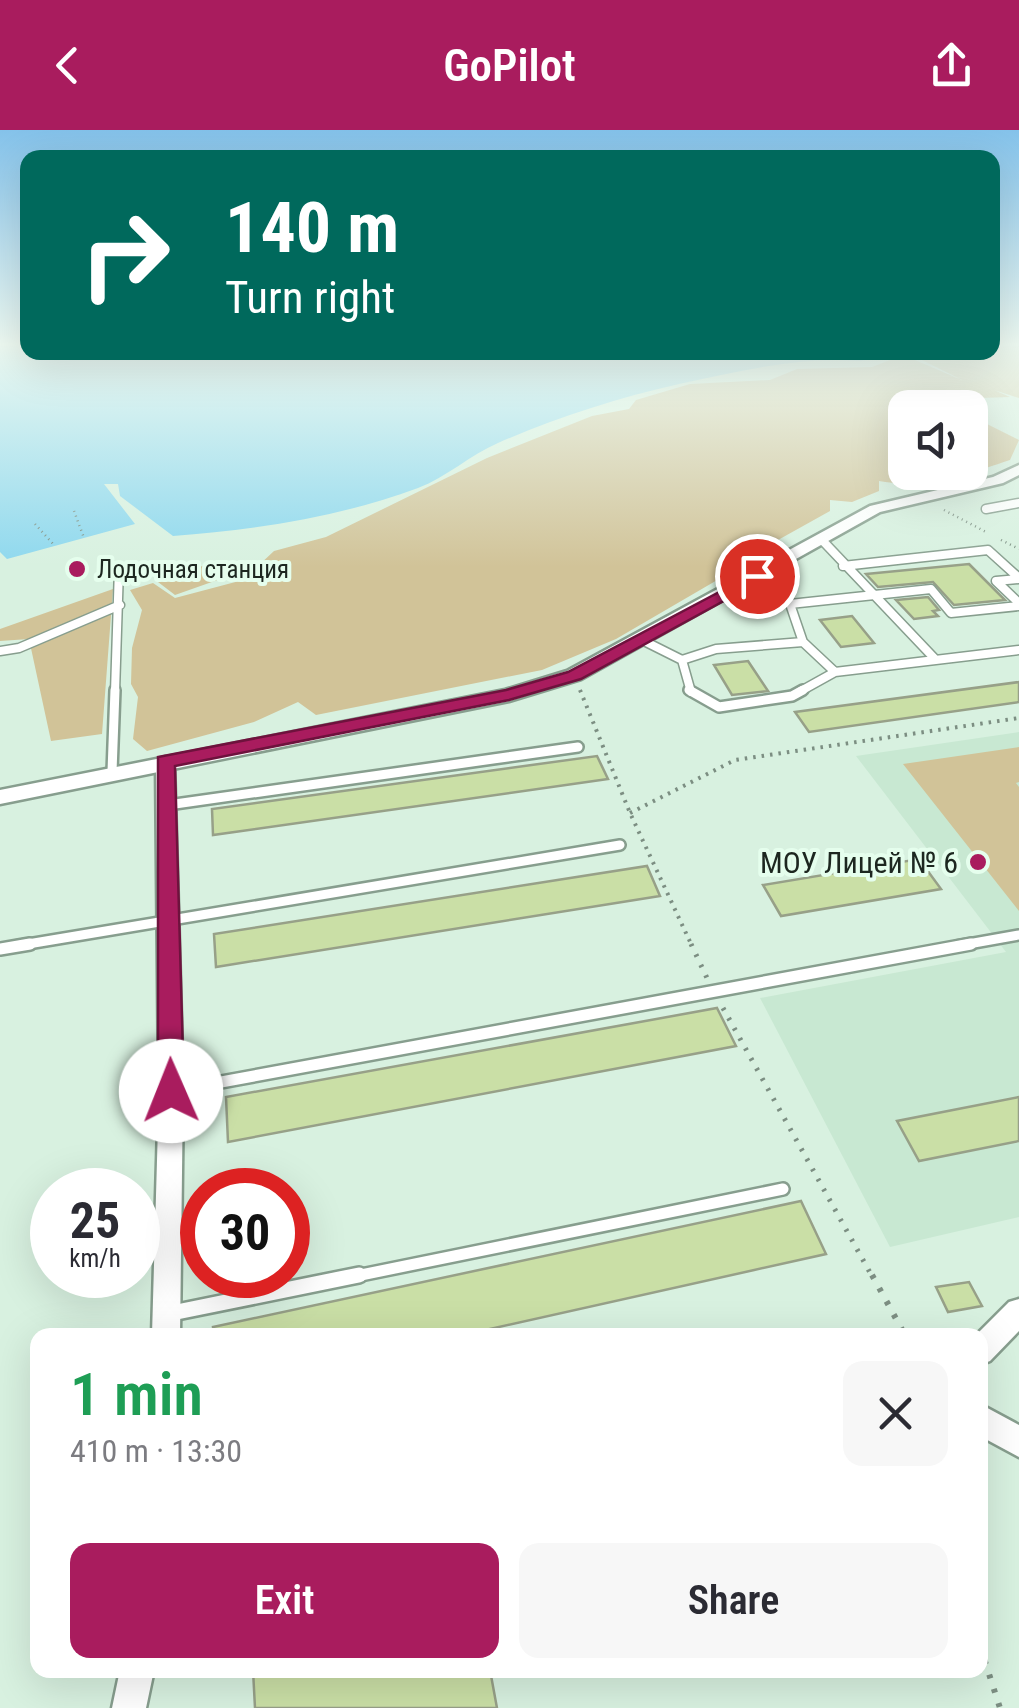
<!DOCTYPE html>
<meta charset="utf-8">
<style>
body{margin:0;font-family:"Roboto Condensed",sans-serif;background:#f7f7f7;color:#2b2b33;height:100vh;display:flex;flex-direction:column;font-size:38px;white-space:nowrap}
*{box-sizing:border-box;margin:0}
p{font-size:32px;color:#7c7c81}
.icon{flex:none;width:55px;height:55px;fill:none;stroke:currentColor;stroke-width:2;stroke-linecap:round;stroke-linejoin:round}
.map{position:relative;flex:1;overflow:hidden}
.side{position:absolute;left:30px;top:1198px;width:958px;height:350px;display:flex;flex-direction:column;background:#fff;border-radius:20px;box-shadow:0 10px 40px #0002}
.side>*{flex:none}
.banner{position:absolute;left:20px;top:20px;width:980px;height:210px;border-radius:20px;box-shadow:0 10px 40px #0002;background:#00695c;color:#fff;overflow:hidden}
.controls{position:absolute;left:888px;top:260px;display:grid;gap:20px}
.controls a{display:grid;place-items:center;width:100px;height:100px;border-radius:20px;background:#fff;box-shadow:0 10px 40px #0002;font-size:50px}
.speed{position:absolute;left:30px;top:1038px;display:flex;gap:20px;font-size:50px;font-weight:700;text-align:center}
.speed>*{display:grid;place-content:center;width:130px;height:130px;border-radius:50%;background:#fff;box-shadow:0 10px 40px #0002;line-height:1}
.speed small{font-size:25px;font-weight:400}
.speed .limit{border:15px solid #d22;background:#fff;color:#111}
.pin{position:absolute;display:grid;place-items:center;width:85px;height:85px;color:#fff;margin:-42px;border:5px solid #fff;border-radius:50%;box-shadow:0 2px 10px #0007}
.me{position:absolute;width:110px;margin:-55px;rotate:359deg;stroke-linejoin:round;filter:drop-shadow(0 0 8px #0008)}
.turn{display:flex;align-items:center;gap:35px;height:210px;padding:0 40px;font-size:45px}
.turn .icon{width:130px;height:130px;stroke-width:2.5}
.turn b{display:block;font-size:70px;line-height:85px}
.round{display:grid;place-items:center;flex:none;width:105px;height:105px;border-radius:20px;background:#f7f7f7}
.overview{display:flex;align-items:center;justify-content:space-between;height:170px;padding:0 40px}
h1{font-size:60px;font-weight:600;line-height:75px;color:#1e9e55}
.button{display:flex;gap:20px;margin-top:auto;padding:20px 40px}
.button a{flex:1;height:115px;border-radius:20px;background:#a91c5e;color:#fff;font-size:40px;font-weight:600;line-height:115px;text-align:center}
.button a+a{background:#f7f7f7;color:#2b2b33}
header{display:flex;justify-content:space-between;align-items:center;height:130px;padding:0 40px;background:#a91c5e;color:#fff;font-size:45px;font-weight:600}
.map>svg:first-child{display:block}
</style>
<header><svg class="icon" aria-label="back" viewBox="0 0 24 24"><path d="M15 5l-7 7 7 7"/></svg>GoPilot<svg class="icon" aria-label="share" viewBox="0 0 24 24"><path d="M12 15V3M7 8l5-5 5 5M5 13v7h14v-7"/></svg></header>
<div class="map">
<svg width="1019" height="1578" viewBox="0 0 1019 1578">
<rect width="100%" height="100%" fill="#d8f1e0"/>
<path fill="#c8e8d2" d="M1019 602V1087L890 1117 760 868 1006 822 856 626Z"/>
<path fill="#d1c398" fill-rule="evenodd" d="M993 216H1019V268L994 260 1010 267 980 268 970 275 975 288 1019 310 1010 330C969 344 923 359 879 351V361L852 372 830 370V381L769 415 735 417 743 435 616 509 542 540 316 585 298 572 254 592 147 621 133 609 138 567 131 554 132 518 142 480 130 460 153 453 175 468 243 450 274 421 326 407 487 328 592 286 629 279 636 270 690 254 770 250 797 239 872 237 903 225 962 250 908 223 992 222ZM905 278H970V342H905Z
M208 434 226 447 175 465 158 452Z
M113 459 102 604 51 611 29 509 0 511V499Z
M1019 617V652L1016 653 1019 657V781L903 634Z"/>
<path fill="#8ed8ee" d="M0 216H27L28 222 879 223C864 235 854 230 836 230 783 230 730 243 679 254 617 268 555 288 498 313 470 325 447 347 418 358 340 387 255 400 173 406L120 366 118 354H104L135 394 7 429 0 422Z"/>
<path fill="#cadfa6" stroke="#97a088" stroke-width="2.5" d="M969 434 1005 470 954 475 933 452 878 457 866 444Z
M928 467 939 480 933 481 938 486 914 489 896 470Z
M852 486 874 513 841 517 820 490Z
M748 531 768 561 732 565 714 535Z
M1019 552V572L809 602 795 582Z
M597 626 608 649 213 705 212 679Z
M919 729 941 759 781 786 763 755Z
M647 736 660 766 216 837 214 804Z
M717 878 736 916 228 1012 226 967Z
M1019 967V1011L919 1031 897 991Z
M801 1071 826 1124 463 1205H214L213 1197Z
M969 1152 982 1176 948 1182 936 1157Z
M253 1540H490L497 1578H255Z"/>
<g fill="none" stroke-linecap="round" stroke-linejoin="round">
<defs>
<path id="service-far3" d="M986 379 1019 373
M821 409 935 529
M843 436 988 420 1019 448
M757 446 790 474 803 512
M1019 449 996 451 1019 473
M790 474 931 459 951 483 1019 476
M642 510 682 530 691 562
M0 521 19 518 120 475
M682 530 716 519 803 512 835 542
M115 562 119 438
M799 562 835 542 1019 520"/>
<path id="service-far2" d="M689 560 719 577 792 566 803 560
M112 642 115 560
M168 675 578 617
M16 816 620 715
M957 816 1019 805"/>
<path id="service-far1" d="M0 819 30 814
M172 961 971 814
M346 1148 783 1059"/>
<path id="service" d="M167 1184 359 1145"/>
<path id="minor" d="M165 627 174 632 183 961 180 1205H152L159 961 156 632Z
M1019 1169V1201L990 1231 980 1235V1205H976L1009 1172Z
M980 1274 1019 1295V1327L980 1306Z
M120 1540H154L146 1578H112Z"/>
<path id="tertiary" d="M1019 335V345L1003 353 880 382 581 549 509 571 0 674V660L505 560 567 541 870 376 993 347Z"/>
</defs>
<use href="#service-far3" stroke="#879e8e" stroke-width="11"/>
<use href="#service-far2" stroke="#879e8e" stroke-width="14"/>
<use href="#service-far1" stroke="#879e8e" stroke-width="16"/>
<use href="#service" stroke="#879e8e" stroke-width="20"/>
<use href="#minor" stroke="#879e8e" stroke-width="5"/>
<use href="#tertiary" stroke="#879e8e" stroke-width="5"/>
<path stroke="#7c8e82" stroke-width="2.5" stroke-dasharray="1 4" stroke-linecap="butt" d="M944 380 988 403
M74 381 84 408
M35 394 55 416
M1001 410 1019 419"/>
<path stroke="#7c8e82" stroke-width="4" stroke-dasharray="2.5 6" stroke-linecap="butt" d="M580 560 630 683 692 816
M630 683 735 630 1019 588"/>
<path stroke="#7c8e82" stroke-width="5" stroke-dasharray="2.5 9" stroke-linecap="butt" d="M691 814 707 848
M723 878 873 1148"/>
<path stroke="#7c8e82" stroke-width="6" stroke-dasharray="4 11" stroke-linecap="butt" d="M872 1145 905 1205
M980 1516 1000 1578"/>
<use href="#service-far3" stroke="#fff" stroke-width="8"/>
<use href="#service-far2" stroke="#fff" stroke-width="9"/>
<use href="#service-far1" stroke="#fff" stroke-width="11"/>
<use href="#service" stroke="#fff" stroke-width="15"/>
<use href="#minor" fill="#fff" fill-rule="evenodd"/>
<use href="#tertiary" fill="#fff" fill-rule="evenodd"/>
</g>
<linearGradient id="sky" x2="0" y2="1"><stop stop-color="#84c2ea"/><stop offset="0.49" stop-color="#edf9f1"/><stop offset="1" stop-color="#edf9f1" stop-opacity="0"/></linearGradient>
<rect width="1019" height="437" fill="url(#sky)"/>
<path fill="#a91c5e" stroke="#6e123d" stroke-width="2.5" d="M757 442 762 443V450L581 549 509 570 175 636 184 961 180 969 171 972 161 969 158 961V627L506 560 568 542Z"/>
<g fill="#a91c5e" stroke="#e5feed" stroke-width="4">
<circle cx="77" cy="439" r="10"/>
<circle cx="978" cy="732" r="10"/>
</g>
<g text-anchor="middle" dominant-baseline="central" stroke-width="8" stroke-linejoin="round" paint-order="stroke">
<g font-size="25" fill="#1d2720" stroke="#e5feed" text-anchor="start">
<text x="97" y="439">Лодочная станция</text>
</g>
<g font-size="30" fill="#1d2720" stroke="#e5feed" text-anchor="end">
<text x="958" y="732">МОУ Лицей № 6</text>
</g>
</g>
</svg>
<div class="controls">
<a><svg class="icon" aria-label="sound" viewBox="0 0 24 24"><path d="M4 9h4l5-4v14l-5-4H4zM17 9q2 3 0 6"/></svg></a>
</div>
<div class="speed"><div>25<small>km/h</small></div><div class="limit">30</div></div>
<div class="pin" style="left:757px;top:446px;background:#d93025"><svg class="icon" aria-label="arrive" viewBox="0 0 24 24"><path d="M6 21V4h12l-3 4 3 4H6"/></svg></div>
<svg class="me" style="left:171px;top:961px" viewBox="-20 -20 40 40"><circle r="19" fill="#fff"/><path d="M0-13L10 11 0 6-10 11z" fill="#a91c5e"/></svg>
<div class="banner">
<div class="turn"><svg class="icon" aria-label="right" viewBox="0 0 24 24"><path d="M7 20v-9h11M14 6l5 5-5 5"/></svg><div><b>140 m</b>Turn right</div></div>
</div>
<section class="side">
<div class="overview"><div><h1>1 min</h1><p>410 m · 13:30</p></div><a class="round"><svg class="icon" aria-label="close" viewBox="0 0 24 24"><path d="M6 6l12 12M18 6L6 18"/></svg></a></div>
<div class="button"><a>Exit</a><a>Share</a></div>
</section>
</div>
